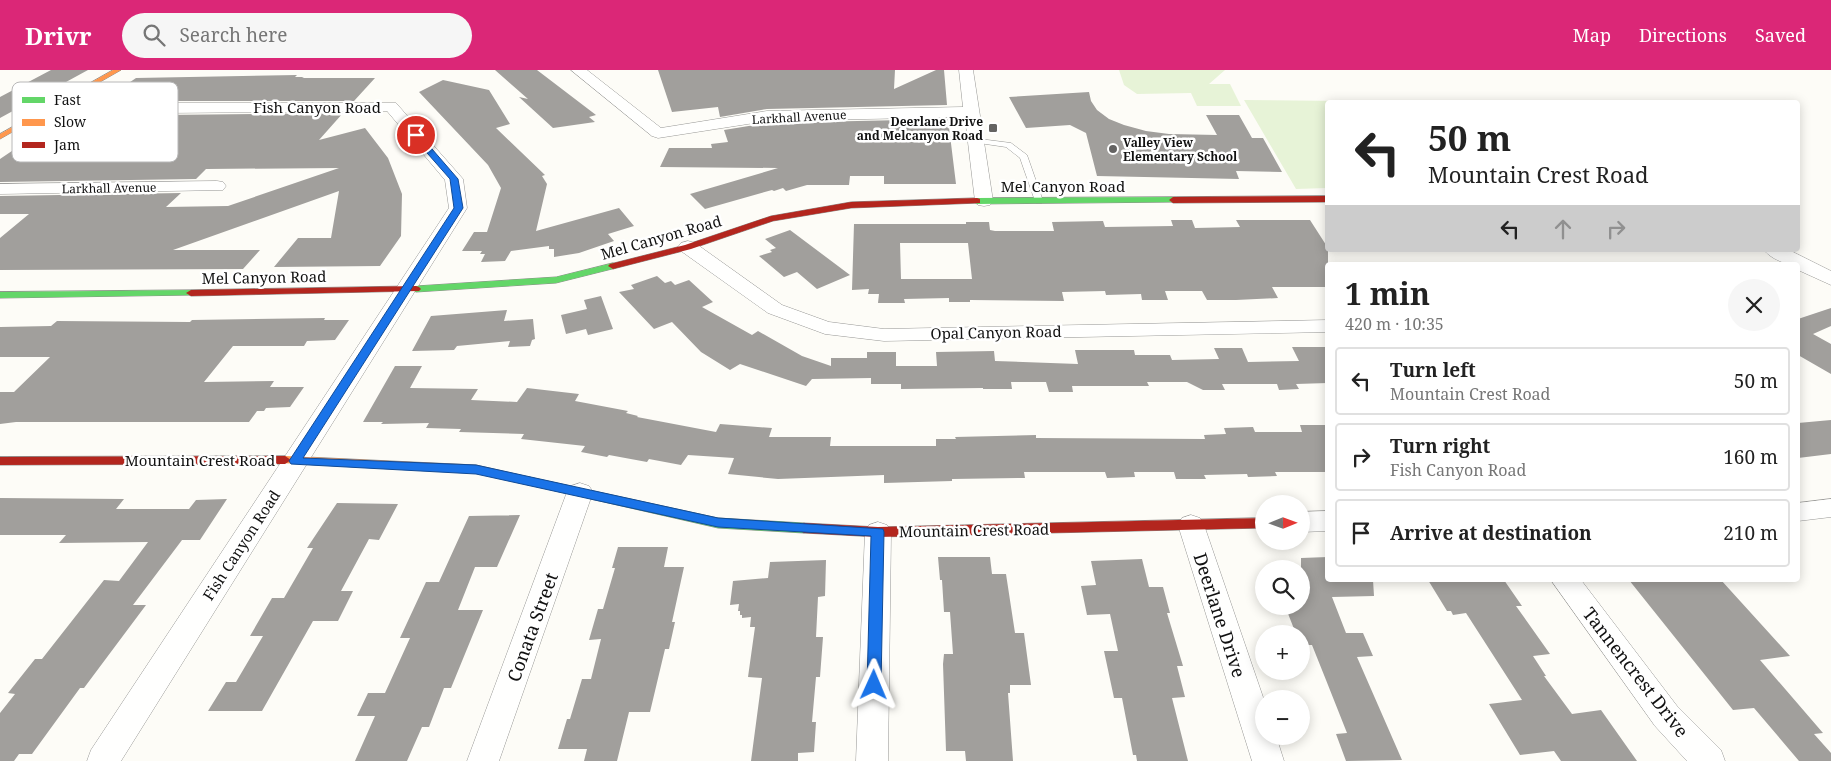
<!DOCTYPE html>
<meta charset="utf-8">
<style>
body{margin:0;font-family:"Noto Serif",serif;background:#f6f6f6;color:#222;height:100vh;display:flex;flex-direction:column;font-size:19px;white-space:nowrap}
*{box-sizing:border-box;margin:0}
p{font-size:16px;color:#767676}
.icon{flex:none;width:28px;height:28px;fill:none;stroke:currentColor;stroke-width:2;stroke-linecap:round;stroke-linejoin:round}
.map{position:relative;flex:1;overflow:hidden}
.side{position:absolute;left:1325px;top:192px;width:475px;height:320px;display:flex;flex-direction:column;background:#fff;border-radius:5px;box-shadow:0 2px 12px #0003}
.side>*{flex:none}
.banner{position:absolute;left:1325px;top:30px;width:475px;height:152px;border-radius:5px;box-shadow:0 2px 12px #0003;background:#fff;color:#222;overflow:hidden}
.needle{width:32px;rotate:89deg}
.fabs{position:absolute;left:1255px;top:425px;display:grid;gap:10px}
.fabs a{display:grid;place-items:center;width:55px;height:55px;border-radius:50%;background:#fff;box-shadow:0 2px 12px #0003;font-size:25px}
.pin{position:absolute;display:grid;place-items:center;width:42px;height:42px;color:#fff;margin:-21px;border:2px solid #fff;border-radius:50%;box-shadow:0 1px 5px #0007}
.me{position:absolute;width:55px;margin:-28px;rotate:1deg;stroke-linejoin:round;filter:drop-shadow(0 0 4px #0008)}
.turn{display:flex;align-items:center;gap:18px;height:105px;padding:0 20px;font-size:22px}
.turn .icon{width:65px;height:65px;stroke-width:2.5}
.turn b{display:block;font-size:35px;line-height:42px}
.lanes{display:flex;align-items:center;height:48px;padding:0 20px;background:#0003;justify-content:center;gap:25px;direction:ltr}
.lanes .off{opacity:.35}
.round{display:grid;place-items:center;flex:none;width:52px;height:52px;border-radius:26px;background:#f6f6f6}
.head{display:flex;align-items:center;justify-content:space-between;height:85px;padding:0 20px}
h1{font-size:30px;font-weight:700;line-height:38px}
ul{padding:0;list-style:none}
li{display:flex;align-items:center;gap:15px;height:68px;margin:0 10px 8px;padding:0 10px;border:2px solid #e0e0e0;border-radius:5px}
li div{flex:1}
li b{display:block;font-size:19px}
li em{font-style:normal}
header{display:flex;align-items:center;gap:30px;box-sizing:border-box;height:70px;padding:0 25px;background:#db2777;color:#fff}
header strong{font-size:24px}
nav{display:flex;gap:28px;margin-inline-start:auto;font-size:18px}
.search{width:350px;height:45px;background:#f6f6f6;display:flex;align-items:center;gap:12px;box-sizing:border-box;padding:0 18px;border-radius:28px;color:#767676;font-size:19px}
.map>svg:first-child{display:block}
</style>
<header>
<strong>Drivr</strong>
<div class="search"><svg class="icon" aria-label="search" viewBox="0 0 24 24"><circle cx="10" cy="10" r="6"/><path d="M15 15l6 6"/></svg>Search here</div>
<nav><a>Map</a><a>Directions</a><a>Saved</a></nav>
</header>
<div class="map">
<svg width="1831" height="691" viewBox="0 0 1831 691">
<rect width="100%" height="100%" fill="#fdfcf7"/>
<path fill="#e7f3d7" d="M1119 0H1225L1209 14H1230L1241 36H1197L1191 23 1137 24 1124 15Z
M1244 30 1342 31 1344 32H1328L1327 118 1296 119Z"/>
<path fill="#a19f9c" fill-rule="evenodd" d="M51 0H88L0 48V27Z
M495 0H537L596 45 589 47 595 52 553 58 519 27 528 29Z
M658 0H895L894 19 936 0H944L947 35 767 39 720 47 718 37 672 42Z
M297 5 295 7H304L302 8H375L354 31H162L107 28 136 8Z
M443 10 489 20 510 54 496 58 545 105 542 106 547 114 536 161 619 138 634 156 608 164 614 171 579 183 554 187V179H549V176L511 181 505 191 481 192 485 184H480L482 181H462L474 162H487L501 118 488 95 419 22Z
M1089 22 1091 31 1097 40 1109 49 1124 55 1146 61 1169 64 1217 65 1206 45H1239L1252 68H1263L1282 102 1236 101 1239 109 1097 106 1086 63 1070 55 1026 58 1009 27Z
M91 40 162 45 343 43 319 70 365 58 388 88 402 124 401 166 380 196 274 197 298 168H331L339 121 173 180H260L243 199 0 200V168L29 144H0V126L181 123 166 137 228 136 339 98 206 99 196 109 0 112V89L52 54H70Z
M948 49 956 114H884V106H850L849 115H807L786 121 783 118 774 121 772 120 705 139 690 124 778 98 660 97 669 78H712L711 74 728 72 724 60 767 53Z
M1171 150H1192L1195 158 1240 157 1236 150H1310L1328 178V217H1272L1278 228 1236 230H1207L1202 221H1165L1168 230H1142L1141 224 1106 225 1105 221 1062 222 1064 231 970 230V232H949V228L904 229 905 233H878L879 224H868L869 219 852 220 854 154H966V152H989L990 160 995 161H1054L1052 152 1103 151 1105 157 1173 156ZM900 173H968L972 209H901Z
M790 160 850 205 817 219 797 202 784 207 759 186 772 182 770 180 776 178 765 169Z
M657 206 665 213 671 211 675 215 689 210 713 232 702 237 752 265 758 261 802 286 831 296V288H867V282H896V296H937L936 282 994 281 995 291 1078 294 1075 280H1134L1135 285H1170L1172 290 1219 289 1214 278H1242L1248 292 1299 291 1292 277H1328V313L1296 314 1299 319 1279 320 1277 314H1222L1225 320H1203L1187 312H1147L1149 316H1072L1073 322H1049L1046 312H1011L1012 319H983V318L901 319V314H871V308L812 309 806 316 740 294 730 300 701 282 672 252 654 259 619 222 634 219 631 215Z
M601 226 613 259 588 265 586 259 566 264 561 245 587 239 584 230Z
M1831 238V256L1813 264 1831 274V304L1798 285V249Z
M507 240 504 251 533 249 535 269 532 270 530 276 508 277 510 271 457 276 454 280 412 281 431 246Z
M325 248 324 250H349L335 270 307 271 304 276H233L204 312 274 311 270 317H304L290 337 266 338 264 341H257L249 352H16L0 354V322H14L50 287H0V257L51 256 57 251 190 252 192 250Z
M395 296H422L410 318 478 319 471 330 517 332 527 318 579 324 575 331 628 341 626 343 638 346 637 347 716 362 720 354 772 358 769 367H831L830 376H936V369H956L955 367 1036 365V368L1205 369 1204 365 1226 364 1224 358 1253 357 1255 362H1302L1300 355H1328V402H1275L1277 406 1248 407 1247 404 1204 405 1206 409H1176L1174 402H1134L1135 407 1107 408 1105 402H1024L1025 408 952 409V411L884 413V405L778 409 728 404 734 388 688 385 681 395 649 389 647 392 609 385 607 387 581 382 585 376 521 369 524 364 459 362 461 359 426 358 429 353 381 354 383 352H363Z
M1831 350V384L1798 388V353Z
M0 428 124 429 116 439H189L196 430 227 429 200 470H182L176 478 133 535H146L84 618H80L32 684H19L14 691H0V643L15 624 8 623 35 589H42L104 510 119 511 148 472 59 473 66 465H0Z
M337 433 398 434 379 470 369 469 341 521H353L338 551H313L262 641H208L226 612H236L263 566H250L272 528H284L313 478H307Z
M520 445 497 497H475L458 540H483L451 618H444L429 657H422L407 691H355L375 646H357L368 623H385L410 568H400L426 512H439L469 446Z
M618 477H668L664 497H684L672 552H675L669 579H665L650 642H629L617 691H584L587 679H558L567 649H570L582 609H591L601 569 589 570 598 539H603L615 498H612Z
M938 487H990L992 504H1006L1015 563H1024L1031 615H1010V623H1008L1013 691H966L965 681H946L943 594 944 584H953L950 542H944L942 510H940Z
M1328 487V510H1373L1374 526 1332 527 1346 563H1363L1373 586 1357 587 1402 690 1346 691 1336 664 1347 663 1326 610 1312 575H1301V564H1296L1285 536H1301V488Z
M1142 489 1149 517H1163L1170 543H1167L1183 596H1177L1185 627 1172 628 1188 691H1137L1136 685H1133L1122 628H1114L1104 581H1118L1110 544 1087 545 1081 516 1096 515 1091 491Z
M826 490 825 526 818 527 816 567H823L820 607H816L812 652H816L814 682 798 683V691H751L762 608 748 607 755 557H750L751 547 742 548V545H740V541H738L739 534 730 535 733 511 768 508 770 492Z
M1428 510H1504L1522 536H1516L1550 584 1533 586 1546 606H1544L1572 644 1601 640 1637 691H1561L1554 681 1520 685 1489 634 1522 630 1466 543 1453 545 1451 541H1447Z
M1629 510H1721L1790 586 1760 590 1823 663 1814 664 1831 683V691H1799L1754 638 1733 640Z"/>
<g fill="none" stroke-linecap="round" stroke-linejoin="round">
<defs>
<path id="lane" d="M972 68 1011 73 1027 85 1043 131 1042 133H1036L1035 131 1020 88 1006 77 972 72Z"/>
<path id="street" d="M571 0H587L661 58 767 41 963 37 959 0H973L993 131 990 135 984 136 978 135 975 131 965 47 767 51 658 68 652 66Z
M61 27 162 33H396L463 109 467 138 121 691H87L91 680 449 138 445 110 387 41 162 43 56 35 53 32 56 29Z
M217 111 223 112 226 116 223 120 0 124V114Z
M688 171 695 173 782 235 829 252 884 259 1328 250V262L884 271 825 264 768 243 681 181 678 177 681 173Z
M1764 180H1789L1831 201V215L1798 200V195C1786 195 1771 189 1764 180Z
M580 413 589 416 593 422 499 691H467L567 422 571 416Z
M1831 429V447L1798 451V433Z
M1328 441V461L1301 462V442Z
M1191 445 1200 448 1204 455 1264 630V666H1276L1284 691H1252L1178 455 1182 448Z
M878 452 887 455 891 462 888 691H856L865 462 869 455Z
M1551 510H1581L1677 636 1721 680 1725 691H1687L1655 656Z"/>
<path id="fast" d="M1173 127 1177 130 1176 132 977 134 973 131 977 128Z
M613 193 616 194V198L556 213 416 222 411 219 416 216 556 207Z
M191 220 194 221 196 223 194 225 0 228V222Z
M529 407 718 448 804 453 808 455 810 458 808 461 804 463 718 458 525 414 523 411 525 408Z"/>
<path id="slow" d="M113 0H121L0 69V64Z
M285 386 476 395 529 407 533 408 535 411 533 414 529 415 476 403 281 393 279 390Z"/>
<path id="jam" d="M1328 126V132L1173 133 1169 130 1173 127Z
M977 128 980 129V133L851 138 773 151 691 179 613 199 608 196 610 194 685 175 771 146 851 132Z
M416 216 419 217 421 219 419 221 191 226 186 223 191 220Z
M285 386 291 390 285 394 0 395V387Z
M1264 448V458L878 467 804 463 800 461 798 458 800 455 804 453 878 457Z"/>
</defs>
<use href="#lane" stroke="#979795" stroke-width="1"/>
<use href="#street" stroke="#979795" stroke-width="1"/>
<use href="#fast" stroke="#8e8d8b" stroke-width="1"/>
<use href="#slow" stroke="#8e8d8b" stroke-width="1"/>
<use href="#jam" stroke="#8e8d8b" stroke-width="1"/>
<use href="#lane" fill="#fffffe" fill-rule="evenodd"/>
<use href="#street" fill="#fffffe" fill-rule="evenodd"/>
<use href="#fast" fill="#63d668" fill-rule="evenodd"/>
<use href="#slow" fill="#ff974d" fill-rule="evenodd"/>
<use href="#jam" fill="#b3261e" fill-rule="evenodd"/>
</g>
<path fill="#1a73e8" stroke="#114b97" d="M413 64H419L458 109 463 138 303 388 476 395 718 448 883 459 884 462 881 615 879 619 874 621 869 619 867 615 871 466 718 457 476 404 291 394 289 391 291 388 454 138 450 109 413 67Z"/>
<g fill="#646362" stroke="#fff" stroke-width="2">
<rect x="988" y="53" width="10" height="10" rx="2.5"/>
<circle cx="1113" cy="79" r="5"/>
</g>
<g text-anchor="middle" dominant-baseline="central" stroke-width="5" stroke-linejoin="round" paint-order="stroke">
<g font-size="12" fill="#111" stroke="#fff">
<text transform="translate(799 47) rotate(-3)">Larkhall Avenue</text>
<text transform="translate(109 118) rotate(-1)">Larkhall Avenue</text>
</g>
<g font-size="12" font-weight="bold" fill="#111" stroke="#fff" text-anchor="end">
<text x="983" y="51">Deerlane Drive<tspan x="983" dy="14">and Melcanyon Road</tspan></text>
<text x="1123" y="72" text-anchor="start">Valley View<tspan x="1123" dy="14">Elementary School</tspan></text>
</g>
<g font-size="15" fill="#111" stroke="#fff">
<text x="317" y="37">Fish Canyon Road</text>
<text x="1063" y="116">Mel Canyon Road</text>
<text transform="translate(661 167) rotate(-16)">Mel Canyon Road</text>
<text transform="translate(264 207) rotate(-1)">Mel Canyon Road</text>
<text transform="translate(996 262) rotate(-1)">Opal Canyon Road</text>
<text x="200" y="390">Mountain Crest Road</text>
<text transform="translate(974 460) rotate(-1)">Mountain Crest Road</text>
<text transform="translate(241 475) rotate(-57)">Fish Canyon Road</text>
</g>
<g font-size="18" fill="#111" stroke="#fff">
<text transform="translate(1220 545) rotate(72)">Deerlane Drive</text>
<text transform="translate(532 557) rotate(-70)">Conata Street</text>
<text transform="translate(1636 602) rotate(52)">Tannencrest Drive</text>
</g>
</g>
<rect x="12" y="12" width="166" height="80" rx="8" fill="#fff" stroke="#b8b8b8" stroke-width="1"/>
<rect x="22" y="27" width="23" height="6" fill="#63d668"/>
<rect x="22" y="49" width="23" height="7" fill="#ff974d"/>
<rect x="22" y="72" width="23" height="6" fill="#b3261e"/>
<g font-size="14" fill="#111">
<text x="54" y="35">Fast</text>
<text x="54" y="57">Slow</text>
<text x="54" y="80">Jam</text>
</g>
</svg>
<div class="fabs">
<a><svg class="needle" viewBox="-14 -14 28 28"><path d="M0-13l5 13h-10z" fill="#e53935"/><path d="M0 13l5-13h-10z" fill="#767676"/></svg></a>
<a><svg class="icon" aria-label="search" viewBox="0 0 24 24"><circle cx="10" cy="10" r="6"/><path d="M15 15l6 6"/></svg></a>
<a>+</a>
<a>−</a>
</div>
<div class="pin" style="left:416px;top:65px;background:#d93025"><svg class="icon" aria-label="arrive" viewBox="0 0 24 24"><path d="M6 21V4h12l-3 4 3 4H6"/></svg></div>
<svg class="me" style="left:874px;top:615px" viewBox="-20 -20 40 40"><path d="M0-17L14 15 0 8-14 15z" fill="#1a73e8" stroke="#fff" stroke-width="4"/></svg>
<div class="banner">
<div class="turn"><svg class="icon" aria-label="left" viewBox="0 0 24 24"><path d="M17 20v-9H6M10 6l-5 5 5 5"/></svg><div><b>50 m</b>Mountain Crest Road</div></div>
<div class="lanes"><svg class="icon" aria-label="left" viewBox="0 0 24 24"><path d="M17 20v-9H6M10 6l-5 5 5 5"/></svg><svg class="icon off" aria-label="ahead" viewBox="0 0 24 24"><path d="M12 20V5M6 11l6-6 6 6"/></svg><svg class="icon off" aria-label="right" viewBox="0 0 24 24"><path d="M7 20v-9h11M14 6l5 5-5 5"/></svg></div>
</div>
<section class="side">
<div class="head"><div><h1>1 min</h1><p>420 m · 10:35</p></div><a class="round"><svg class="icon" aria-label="close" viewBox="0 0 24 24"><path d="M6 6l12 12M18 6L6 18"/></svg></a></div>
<ul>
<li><svg class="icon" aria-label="left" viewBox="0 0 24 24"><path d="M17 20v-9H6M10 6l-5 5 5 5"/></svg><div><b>Turn left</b><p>Mountain Crest Road</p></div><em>50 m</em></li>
<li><svg class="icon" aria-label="right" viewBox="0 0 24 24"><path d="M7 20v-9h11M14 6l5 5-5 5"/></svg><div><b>Turn right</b><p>Fish Canyon Road</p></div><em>160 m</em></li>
<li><svg class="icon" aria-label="arrive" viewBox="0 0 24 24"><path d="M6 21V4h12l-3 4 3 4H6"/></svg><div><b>Arrive at destination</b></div><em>210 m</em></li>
</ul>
</section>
</div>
